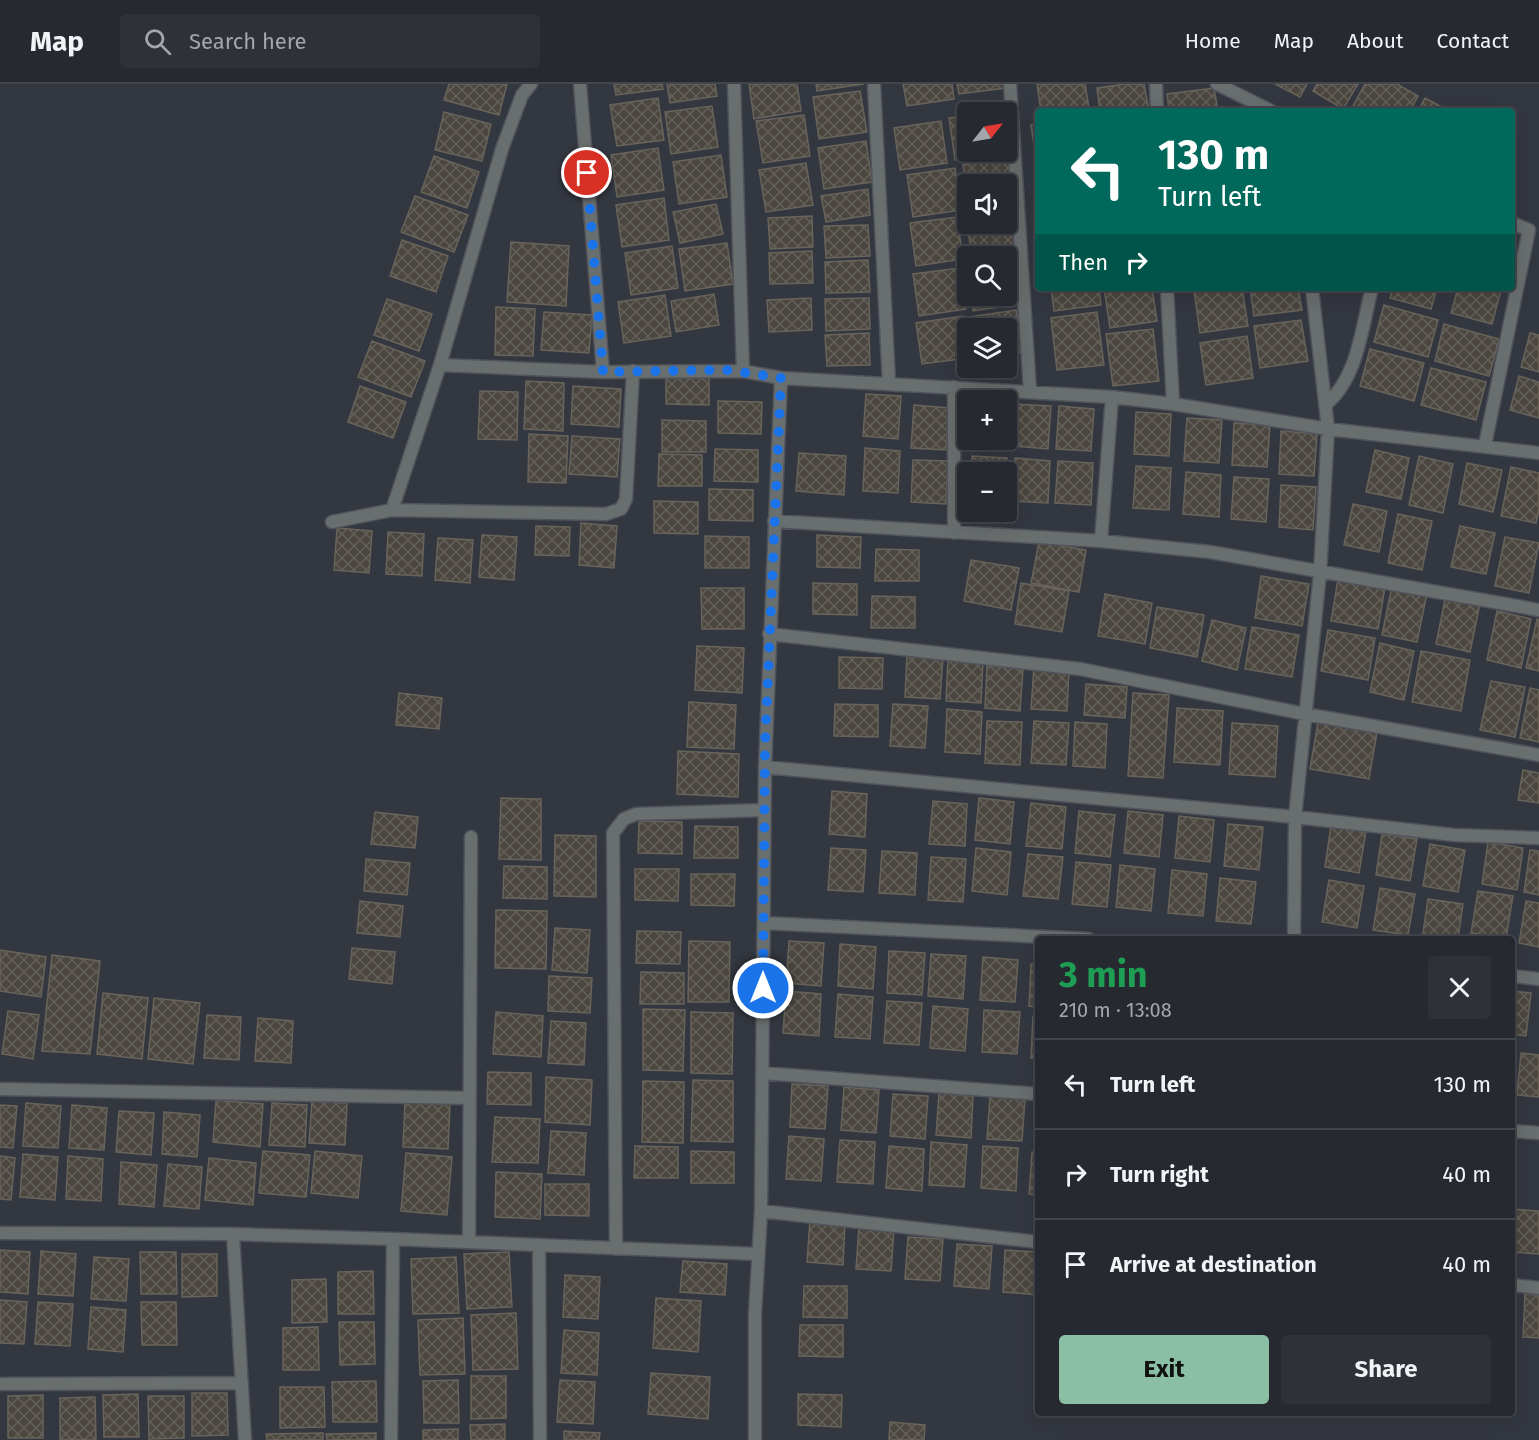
<!DOCTYPE html>
<meta charset="utf-8">
<style>
body{margin:0;font-family:"Fira Sans",sans-serif;background:#2e3137;color:#f1f3f6;height:100vh;display:flex;flex-direction:column;font-size:22px;white-space:nowrap}
*{box-sizing:border-box;margin:0}
p{font-size:20px;color:#a4a6aa}
.icon{flex:none;width:33px;height:33px;fill:none;stroke:currentColor;stroke-width:2;stroke-linecap:round;stroke-linejoin:round}
.map{position:relative;flex:1;overflow:hidden}
.side{position:absolute;left:1035px;top:852px;width:480px;height:480px;display:flex;flex-direction:column;background:#26292f;border-radius:6px;box-shadow:0 6px 24px #0002,0 0 0 2px #42454b}
.side>*{flex:none}
.guide{position:absolute;left:1035px;top:24px;width:480px;height:183px;border-radius:6px;box-shadow:0 6px 24px #0002,0 0 0 2px #42454b;background:#00695c;color:#fff;overflow:hidden}
.needle{width:39px;rotate:59deg}
.fabs{position:absolute;left:957px;top:18px;display:grid;gap:12px}
.fabs a{display:grid;place-items:center;width:60px;height:60px;border-radius:6px;background:#26292f;box-shadow:0 6px 24px #0002,0 0 0 2px #42454b;font-size:30px}
.pin{position:absolute;display:grid;place-items:center;width:51px;height:51px;color:#fff;margin:-26px;border:3px solid #fff;border-radius:50%;box-shadow:0 2px 6px #0007}
.me{position:absolute;width:66px;margin:-33px;rotate:0deg;stroke-linejoin:round;filter:drop-shadow(0 0 4px #0008)}
.turn{display:flex;align-items:center;gap:21px;height:126px;padding:0 24px;font-size:27px}
.turn .icon{width:78px;height:78px;stroke-width:2.5}
.turn b{display:block;font-size:42px;line-height:51px}
.then{display:flex;align-items:center;height:57px;padding:0 24px;background:#0003;gap:12px;font-size:22px}
.round{display:grid;place-items:center;flex:none;width:63px;height:63px;border-radius:6px;background:#2e3137}
.summary{display:flex;align-items:center;justify-content:space-between;height:102px;padding:0 24px}
h1{font-size:36px;font-weight:700;line-height:45px;color:#1e9e55}
.cta{display:flex;gap:12px;margin-top:auto;padding:12px 24px}
.cta a{flex:1;height:69px;border-radius:6px;background:#8abfa5;color:#111;font-size:24px;font-weight:700;line-height:69px;text-align:center}
.cta a+a{background:#2e3137;color:#f1f3f6}
ul{padding:0;list-style:none}
li{display:flex;align-items:center;gap:18px;height:90px;padding:0 24px;border-top:2px solid #42454b}
li div{flex:1}
li b{display:block;font-size:22px}
li em{font-style:normal}
header{display:flex;align-items:center;gap:36px;box-sizing:border-box;height:84px;padding:0 30px;background:#26292f;border-bottom:2px solid #42454b}
header strong{font-size:28px}
nav{display:flex;gap:33px;margin-inline-start:auto;font-size:21px}
.search{width:420px;height:54px;background:#2e3137;display:flex;align-items:center;gap:15px;box-sizing:border-box;padding:0 21px;border-radius:6px;color:#a4a6aa;font-size:22px}
.map>svg:first-child{display:block}
</style>
<header>
<strong>Map</strong>
<div class="search"><svg class="icon" aria-label="search" viewBox="0 0 24 24"><circle cx="10" cy="10" r="6"/><path d="M15 15l6 6"/></svg>Search here</div>
<nav><a>Home</a><a>Map</a><a>About</a><a>Contact</a></nav>
</header>
<div class="map">
<svg width="1539" height="1356" viewBox="0 0 1539 1356">
<defs>
<pattern id="building-cross-hatch" width="8" height="8" patternUnits="userSpaceOnUse" patternTransform="scale(1.5)"><rect width="8" height="8" fill="#4b463f"/><path d="M0 0l8 8M0 8l8-8" fill="none" stroke="#64605a"/></pattern>
</defs>
<rect width="100%" height="100%" fill="#33373f"/>
<path fill="url(#building-cross-hatch)" stroke="#68635b" stroke-width="1.5" d="M449 0H507L499 31 444 16Z
M614 0H662L663 5 616 11Z
M667 0H715L717 12 670 19Z
M749 0H797L801 27 754 35Z
M816 0H864L817 7Z
M903 0H952L954 15 907 22Z
M957 0H1006V4L959 10Z
M1037 0H1085L1089 24 1041 27Z
M1125 0H1144L1149 27H1100L1097 4Z
M1275 0H1307L1300 13Z
M1317 0H1358L1343 25 1313 7Z
M1365 0H1397L1418 12 1410 27H1358L1352 24Z
M1214 4 1218 27H1169L1167 10Z
M860 7 867 48 819 55 813 13Z
M658 14 664 56 617 62 610 21Z
M1425 14 1449 27H1418Z
M712 22 718 63 671 70 665 28Z
M444 28 491 40 482 77 435 66Z
M804 31 810 72 763 79 756 37Z
M968 32V68L1003 69 955 76 949 34Z
M941 37 947 79 900 86 894 44Z
M1038 39V82H1037L1031 41Z
M866 57 872 98 824 105 818 64Z
M658 64 664 106 617 113 611 71Z
M721 71 727 113 679 120 673 78Z
M434 72 479 88 467 124 421 108Z
M1010 74 1016 116 1006 117V100H968V115L963 81Z
M806 79 813 121 766 128 759 86Z
M955 84 961 126 913 133 907 91Z
M868 105 870 131 826 138 821 112Z
M415 112 468 131 454 168 401 148Z
M664 114 669 156 622 163 616 121Z
M716 120 723 150 680 159 673 128Z
M1012 123 1019 165 972 171 965 130 968 129V140H1006V124Z
M812 132 813 163 770 165 768 134Z
M957 133 963 175 916 182 910 139Z
M868 141 870 172 826 174 824 142Z
M402 156 448 172 436 208 390 192Z
M511 158 569 162 566 222 507 218Z
M727 159 733 200 685 207 679 165Z
M672 162 678 204 631 211 625 169Z
M812 167 813 199 770 200 769 169Z
M868 176 870 208 826 209 825 178Z
M1014 178 1020 220 973 227 971 212H1006V179Z
M960 184 966 225 919 232 913 190Z
M1051 204H1099L1101 221 1054 227Z
M1104 204H1152L1157 237 1110 244Z
M1218 204H1242L1248 242 1200 249 1194 207Z
M1250 204H1298L1302 226 1254 232Z
M1393 204H1437L1431 225 1390 214Z
M1458 204 1501 206 1492 240 1451 229Z
M714 210 719 241 676 248 671 217Z
M665 211 671 252 624 259 618 218Z
M811 214 812 246 769 248 767 216Z
M869 214 870 245 826 247 825 215Z
M387 215 432 230 419 267 374 251Z
M1384 221 1438 236 1428 273 1374 258Z
M496 223 535 225 533 272 495 271Z
M1016 226 1023 268 1006 270V244H971L969 233Z
M544 228 592 231 589 269 541 266Z
M1097 228 1104 281 1057 286 1051 234Z
M963 232 968 274 922 280 916 239Z
M1301 236 1308 277 1260 284 1254 242Z
M1444 240 1499 255 1489 292 1435 277Z
M1153 245 1159 297 1113 302 1106 250Z
M869 249 870 281 827 282 825 251Z
M1530 249 1539 251V288L1521 283Z
M1247 252 1253 294 1206 301 1200 259Z
M372 257 425 277 411 313 358 293Z
M1370 265 1424 279 1414 317 1360 302Z
M1431 284 1486 298 1476 336 1421 321Z
M666 289 709 290V321L666 320Z
M1519 292 1539 298V334L1510 326Z
M526 297 564 299 563 347 524 345Z
M360 302 406 318 393 354 348 338Z
M573 302 621 305 619 343 571 340Z
M480 307 518 308 517 356 478 355Z
M866 310 901 312 898 355 863 352Z
M718 317 762 318 761 350 718 349Z
M1016 320 1051 322 1048 365 1013 362Z
M914 321 949 324 946 366 911 364Z
M1059 322 1094 325 1091 367 1056 365Z
M1136 328 1171 330 1169 372 1134 370Z
M1187 334 1222 336 1219 379 1184 377Z
M662 336 706 337V368H662Z
M1234 339 1270 341 1267 383 1232 381Z
M1281 347 1317 350 1314 392 1279 390Z
M529 350 568 352 566 399 528 398Z
M572 352 620 355 617 393 569 390Z
M971 356H1006L1005 362 971 360Z
M865 364 900 367 898 409 863 407Z
M715 365 758 366V398L714 397Z
M1375 366 1409 374 1401 415 1366 408Z
M799 369 846 372 844 411 796 407Z
M659 370 702 371V402H658Z
M972 372 1007 374 1006 389 971 388Z
M1419 372 1453 380 1443 429 1409 421Z
M1015 374 1050 377 1048 419 1013 417Z
M913 376 948 377 946 420 911 418Z
M1058 377 1093 379 1091 421 1055 419Z
M1467 379 1502 386 1493 428 1459 420Z
M1136 382 1171 384 1169 426 1133 424Z
M1511 383 1539 389V424L1536 439 1501 432Z
M1186 388 1221 391 1219 433 1183 430Z
M1234 393 1269 395 1266 438 1231 435Z
M1281 401 1316 403 1313 446 1279 443Z
M709 405 753 406V437L709 436Z
M654 417 698 418V450L654 449Z
M1353 420 1387 427 1379 468 1344 461Z
M1398 430 1432 437 1422 486 1388 479Z
M581 439 617 442 614 484 579 481Z
M536 442 570 443 569 472 535 471Z
M1460 442 1495 449 1486 490 1451 483Z
M337 444 372 447 369 489 334 486Z
M388 448 424 450 422 492 386 490Z
M482 451 517 453 514 496 479 493Z
M817 451 861 453 860 484 817 483Z
M705 452 749 453V484H705Z
M1505 453 1539 459 1529 509 1495 502Z
M438 454 473 456 470 499 435 496Z
M1039 458 1086 466 1079 508 1031 499Z
M876 465 919 466V497H875Z
M971 476 1019 484 1011 526 964 517Z
M1261 492 1309 500 1302 542 1255 534Z
M1338 495 1385 503 1378 545 1331 537Z
M813 499 857 500V531L813 530Z
M1021 499 1069 507 1062 548 1015 540Z
M1392 502 1427 509 1417 558 1382 551Z
M701 504H744V545H702Z
M1105 510 1152 519 1145 560 1098 552Z
M1446 511 1480 519 1470 568 1436 560Z
M872 512 915 513V544H871Z
M1157 523 1204 531 1197 573 1150 564Z
M1497 527 1531 535 1521 584 1487 576Z
M1537 535 1539 536V587L1526 584Z
M1212 536 1246 544 1237 586 1202 577Z
M1252 543 1299 551 1292 593 1245 585Z
M1328 546 1375 554 1368 596 1321 587Z
M1380 559 1414 567 1404 616 1370 608Z
M697 562 744 564 742 609 695 606Z
M1421 567 1470 576 1461 627 1412 618Z
M907 570 943 573 940 615 905 613Z
M839 573 883 574 882 605 839 604Z
M948 574 983 577 981 619 946 617Z
M987 582 1023 585 1020 627 985 624Z
M1034 582 1069 585 1067 627 1031 625Z
M1491 597 1525 603 1515 653 1480 646Z
M1086 600 1127 603 1125 634 1084 631Z
M1530 604 1539 606V658L1520 654Z
M399 609 442 614 439 645 396 641Z
M1133 609 1169 611 1163 694 1128 692Z
M689 618 736 621 734 665 687 663Z
M835 620 878 621V653L834 652Z
M893 620 928 622 925 664 890 662Z
M1177 624 1223 627 1220 681 1174 678Z
M947 625 982 628 980 670 945 668Z
M987 637 1022 638 1020 681 985 679Z
M1034 637 1069 639 1066 681 1031 679Z
M1075 638 1107 640 1105 684 1073 682Z
M1318 638 1377 648 1369 695 1310 685Z
M1232 639 1278 642 1275 693 1229 690Z
M678 667 739 670 738 713 677 710Z
M1523 686 1539 689V719L1518 716Z
M832 707 867 710 865 753 829 750Z
M501 714 541 715V776L499 775Z
M979 714 1014 718 1010 760 975 756Z
M933 717 967 720 965 762 929 760Z
M1031 719 1066 723 1062 765 1026 762Z
M1079 727 1115 731 1110 773 1075 769Z
M1128 727 1163 731 1159 773 1124 769Z
M375 728 418 733 415 764 371 760Z
M1179 732 1214 736 1210 778 1175 774Z
M639 737 682 738V770L638 769Z
M1228 740 1263 743 1259 786 1224 782Z
M1331 741 1366 747 1359 789 1325 783Z
M695 742 738 743V774H694Z
M1382 750 1417 755 1410 797 1376 791Z
M555 751 596 752V813L554 812Z
M1488 758 1523 764 1517 806 1482 800Z
M1430 760 1465 766 1458 808 1423 802Z
M831 764 866 766 863 808 828 806Z
M976 764 1011 768 1007 811 972 807Z
M1530 766 1539 767V811L1524 808Z
M882 767 917 769 915 811 879 809Z
M1028 770 1063 773 1058 815 1023 812Z
M931 773 966 775 963 818 928 816Z
M366 775 410 779 407 811 364 807Z
M1076 778 1111 781 1107 823 1072 820Z
M1120 781 1155 785 1151 827 1116 823Z
M504 782 547 783V815L503 814Z
M635 785H679L678 817 635 816Z
M1172 786 1207 790 1203 832 1168 829Z
M691 790H735L734 822 691 821Z
M1220 794 1256 798 1251 840 1216 837Z
M1329 796 1364 802 1357 844 1322 838Z
M1380 804 1415 810 1408 851 1373 846Z
M1478 807 1513 812 1506 854 1471 849Z
M1428 815 1463 820 1458 855H1422Z
M360 817 403 822 400 853 357 849Z
M1526 817 1539 819V863L1519 859Z
M496 826 547 827 546 885 495 884Z
M555 844 590 846 587 889 552 886Z
M637 847 681 848 680 880 636 879Z
M689 857 730 858 729 918H688Z
M789 857 824 859 821 902 786 899Z
M840 860 876 863 873 905 838 902Z
M352 864 395 868 392 900 349 895Z
M0 866 46 873 41 913 0 907Z
M889 867 925 869 922 911 887 909Z
M931 870 966 872 963 915 928 912Z
M52 871 100 877 90 970 42 967Z
M983 873 1018 876 1015 918 980 916Z
M1031 880H1038V923L1029 922Z
M641 888 684 889V920H640Z
M549 892 592 894 590 929 548 927Z
M786 907 821 910 819 952 783 949Z
M1512 907 1531 909 1526 952 1512 950Z
M103 909 148 914 142 975 97 970Z
M838 910 873 913 870 955 835 953Z
M154 914 200 919 193 980 148 975Z
M887 917 922 919 919 961 884 959Z
M933 922 968 925 965 967 930 964Z
M643 925 685 926 683 987 643 986Z
M984 926 1020 928 1017 970 982 968Z
M8 927 39 931 33 975 2 970Z
M496 928 543 932 541 973 493 970Z
M691 928 733 929 732 990 691 989Z
M207 931 241 933 239 976 204 974Z
M1033 932H1038V975L1031 974Z
M258 934 293 937 291 979 255 977Z
M551 937 586 939 584 981 548 979Z
M1521 969 1539 971V1013L1517 1011Z
M488 988 531 989V1021L487 1020Z
M546 993 592 996 590 1041 545 1038Z
M693 996 733 997V1058L691 1057Z
M643 997 684 998 683 1059 642 1058Z
M792 1000 828 1002 825 1045 790 1043Z
M844 1003 879 1006 876 1049 841 1046Z
M939 1009 973 1012 971 1054 936 1051Z
M893 1010 928 1012 925 1055 890 1052Z
M990 1013 1025 1015 1022 1057 987 1055Z
M216 1016 263 1020 260 1063 213 1058Z
M312 1017 347 1019 345 1061 309 1059Z
M405 1018 450 1020 448 1065 403 1063Z
M26 1019 61 1022 58 1064 23 1062Z
M272 1019 307 1021 305 1063 269 1061Z
M0 1021 17 1022 13 1064 0 1063Z
M72 1021 107 1024 104 1066 69 1064Z
M119 1027 154 1029 151 1071 116 1068Z
M164 1028 200 1031 197 1073 162 1070Z
M495 1033 540 1035 538 1079 492 1078Z
M551 1047 586 1049 584 1091 548 1089Z
M789 1052 824 1055 821 1097 786 1095Z
M840 1056 875 1058 873 1100 837 1098Z
M931 1058 967 1061 964 1103 929 1101Z
M635 1062 678 1063V1094H634Z
M889 1062 924 1065 922 1107 886 1104Z
M983 1062 1018 1064 1016 1107 981 1104Z
M263 1067 310 1071 306 1113 259 1109Z
M315 1067 362 1072 358 1114 311 1109Z
M691 1067 734 1068V1099H691Z
M1032 1068H1038V1111L1029 1110Z
M406 1069 452 1073 447 1131 401 1127Z
M23 1070 58 1073 55 1116 20 1113Z
M0 1072 15 1074 11 1116 0 1115Z
M68 1072 103 1075 101 1117 66 1115Z
M209 1074 256 1079 253 1121 205 1116Z
M121 1078 157 1081 154 1123 119 1120Z
M168 1080 202 1083 199 1125 164 1122Z
M496 1088 542 1090 540 1135 495 1133Z
M545 1100H589V1132L545 1131Z
M1512 1125 1539 1127V1170L1512 1168Z
M810 1136 845 1139 843 1181 807 1178Z
M859 1142 894 1145 891 1187 856 1185Z
M908 1153 943 1155 940 1197 905 1195Z
M957 1160 992 1162 989 1205 954 1202Z
M0 1166 30 1168 28 1210 0 1208Z
M1005 1166 1038 1168V1211L1003 1208Z
M41 1167 76 1170 73 1212 38 1210Z
M140 1168H176L177 1210H141Z
M509 1168 512 1223 467 1225 464 1170Z
M182 1170H217V1212L182 1213Z
M94 1173 129 1175 126 1217 91 1215Z
M456 1173 459 1229 413 1230 411 1175Z
M683 1177 727 1180 725 1211 680 1208Z
M373 1187 374 1230H338V1188Z
M565 1191 600 1193 598 1235 563 1233Z
M326 1195 327 1238 292 1239V1196Z
M804 1202H847V1234L803 1233Z
M1525 1210 1539 1211V1254L1523 1253Z
M656 1214 701 1217 698 1268 653 1264Z
M0 1216 27 1218 24 1260 0 1259Z
M38 1218 73 1220 70 1262 35 1260Z
M141 1218H176L177 1261H142Z
M91 1223 126 1226 123 1268 88 1265Z
M516 1229 518 1285 473 1286 471 1231Z
M463 1234 465 1290 420 1291 418 1236Z
M339 1238H374L375 1280 340 1281Z
M800 1241H843V1273L799 1272Z
M318 1243 319 1286H283V1244Z
M564 1246 599 1249 597 1291 561 1289Z
M651 1289 710 1293 708 1335 648 1330Z
M471 1292H506V1334L471 1335Z
M458 1296 459 1339H424L423 1297Z
M560 1296 595 1298 593 1340 557 1338Z
M376 1297 377 1338H333L332 1298Z
M280 1303H324L325 1343 280 1344Z
M192 1309H227L228 1351 192 1352Z
M138 1310 139 1353H104L103 1311Z
M798 1310 842 1311 841 1343 798 1341Z
M43 1311V1354H8V1312Z
M148 1312H184V1354L149 1355Z
M95 1313 96 1356H60V1314Z
M890 1338 925 1341 924 1356H889Z
M505 1340V1356H471L470 1341Z
M458 1345V1356H423V1346Z
M564 1347 600 1349 599 1356H564Z
M323 1349V1356H267L266 1350Z
M376 1349V1356H327L326 1350Z"/>
<g fill="none" stroke-linecap="round" stroke-linejoin="round">
<defs>
<path id="street" d="M580 0 603 288
M734 0 743 287
M874 0 889 299
M1010 0 1030 307
M1156 0 1157 27
M1217 0 1271 27
M1167 204 1173 320
M440 281 502 65 522 11 531 0
M954 303V449
M1326 320C1358 294 1362 242 1372 204
M1485 361 1529 146 1512 139
M392 426 440 281 603 288 743 287 781 294
M774 437 1101 457 1210 468 1539 526
M332 438 392 426 606 430 621 425 626 415 633 287
M1101 457 1112 313
M769 550 1080 585 1305 630 1539 671
M765 683 1295 733 1454 751 1539 754
M764 839 1089 855
M1294 855 1295 733 1320 489 1328 345 1312 204
M1512 892 1539 895
M762 989 1038 1010
M0 1005 469 1014
M1512 1047 1539 1049
M761 1127 1038 1158
M0 1149 233 1150 393 1155 758 1170
M233 1150 245 1356
M469 1158 471 753
M539 1161 540 1356
M616 1165 613 749 624 735 636 730 764 726
M1512 1201 1539 1204
M0 1300 242 1299
M391 1356 393 1155
M755 1356V1230L761 1127 765 683 781 294 1112 313 1173 320 1328 345 1539 369"/>
</defs>
<use href="#street" stroke="#50535b" stroke-width="15"/>
<use href="#street" stroke="#696e6f" stroke-width="12"/>
</g>
<g fill="none" stroke-linecap="round" stroke-linejoin="round">
<path stroke="#1a73e8" stroke-width="10" stroke-dasharray="0 18" d="M587 89 603 288 726 286 781 294 765 661 763 904"/>
</g>
</svg>
<div class="fabs">
<a><svg class="needle" viewBox="-14 -14 28 28"><path d="M0-13l5 13h-10z" fill="#e53935"/><path d="M0 13l5-13h-10z" fill="#a4a6aa"/></svg></a>
<a><svg class="icon" aria-label="sound" viewBox="0 0 24 24"><path d="M4 9h4l5-4v14l-5-4H4zM17 9q2 3 0 6"/></svg></a>
<a><svg class="icon" aria-label="search" viewBox="0 0 24 24"><circle cx="10" cy="10" r="6"/><path d="M15 15l6 6"/></svg></a>
<a><svg class="icon" aria-label="layers" viewBox="0 0 24 24"><path d="M12 4l9 5-9 5-9-5zM3 14l9 5 9-5"/></svg></a>
<a>+</a>
<a>−</a>
</div>
<div class="pin" style="left:587px;top:89px;background:#d93025"><svg class="icon" aria-label="arrive" viewBox="0 0 24 24"><path d="M6 21V4h12l-3 4 3 4H6"/></svg></div>
<svg class="me" style="left:763px;top:904px" viewBox="-20 -20 40 40"><circle r="17" fill="#1a73e8" stroke="#fff" stroke-width="3"/><path d="M0-11L8 9 0 5-8 9z" fill="#fff"/></svg>
<div class="guide">
<div class="turn"><svg class="icon" aria-label="left" viewBox="0 0 24 24"><path d="M17 20v-9H6M10 6l-5 5 5 5"/></svg><div><b>130 m</b>Turn left</div></div>
<div class="then">Then<svg class="icon" aria-label="right" viewBox="0 0 24 24"><path d="M7 20v-9h11M14 6l5 5-5 5"/></svg></div>
</div>
<section class="side">
<div class="summary"><div><h1>3 min</h1><p>210 m · 13:08</p></div><a class="round"><svg class="icon" aria-label="close" viewBox="0 0 24 24"><path d="M6 6l12 12M18 6L6 18"/></svg></a></div>
<ul>
<li><svg class="icon" aria-label="left" viewBox="0 0 24 24"><path d="M17 20v-9H6M10 6l-5 5 5 5"/></svg><div><b>Turn left</b></div><em>130 m</em></li>
<li><svg class="icon" aria-label="right" viewBox="0 0 24 24"><path d="M7 20v-9h11M14 6l5 5-5 5"/></svg><div><b>Turn right</b></div><em>40 m</em></li>
<li><svg class="icon" aria-label="arrive" viewBox="0 0 24 24"><path d="M6 21V4h12l-3 4 3 4H6"/></svg><div><b>Arrive at destination</b></div><em>40 m</em></li>
</ul>
<div class="cta"><a>Exit</a><a>Share</a></div>
</section>
</div>
